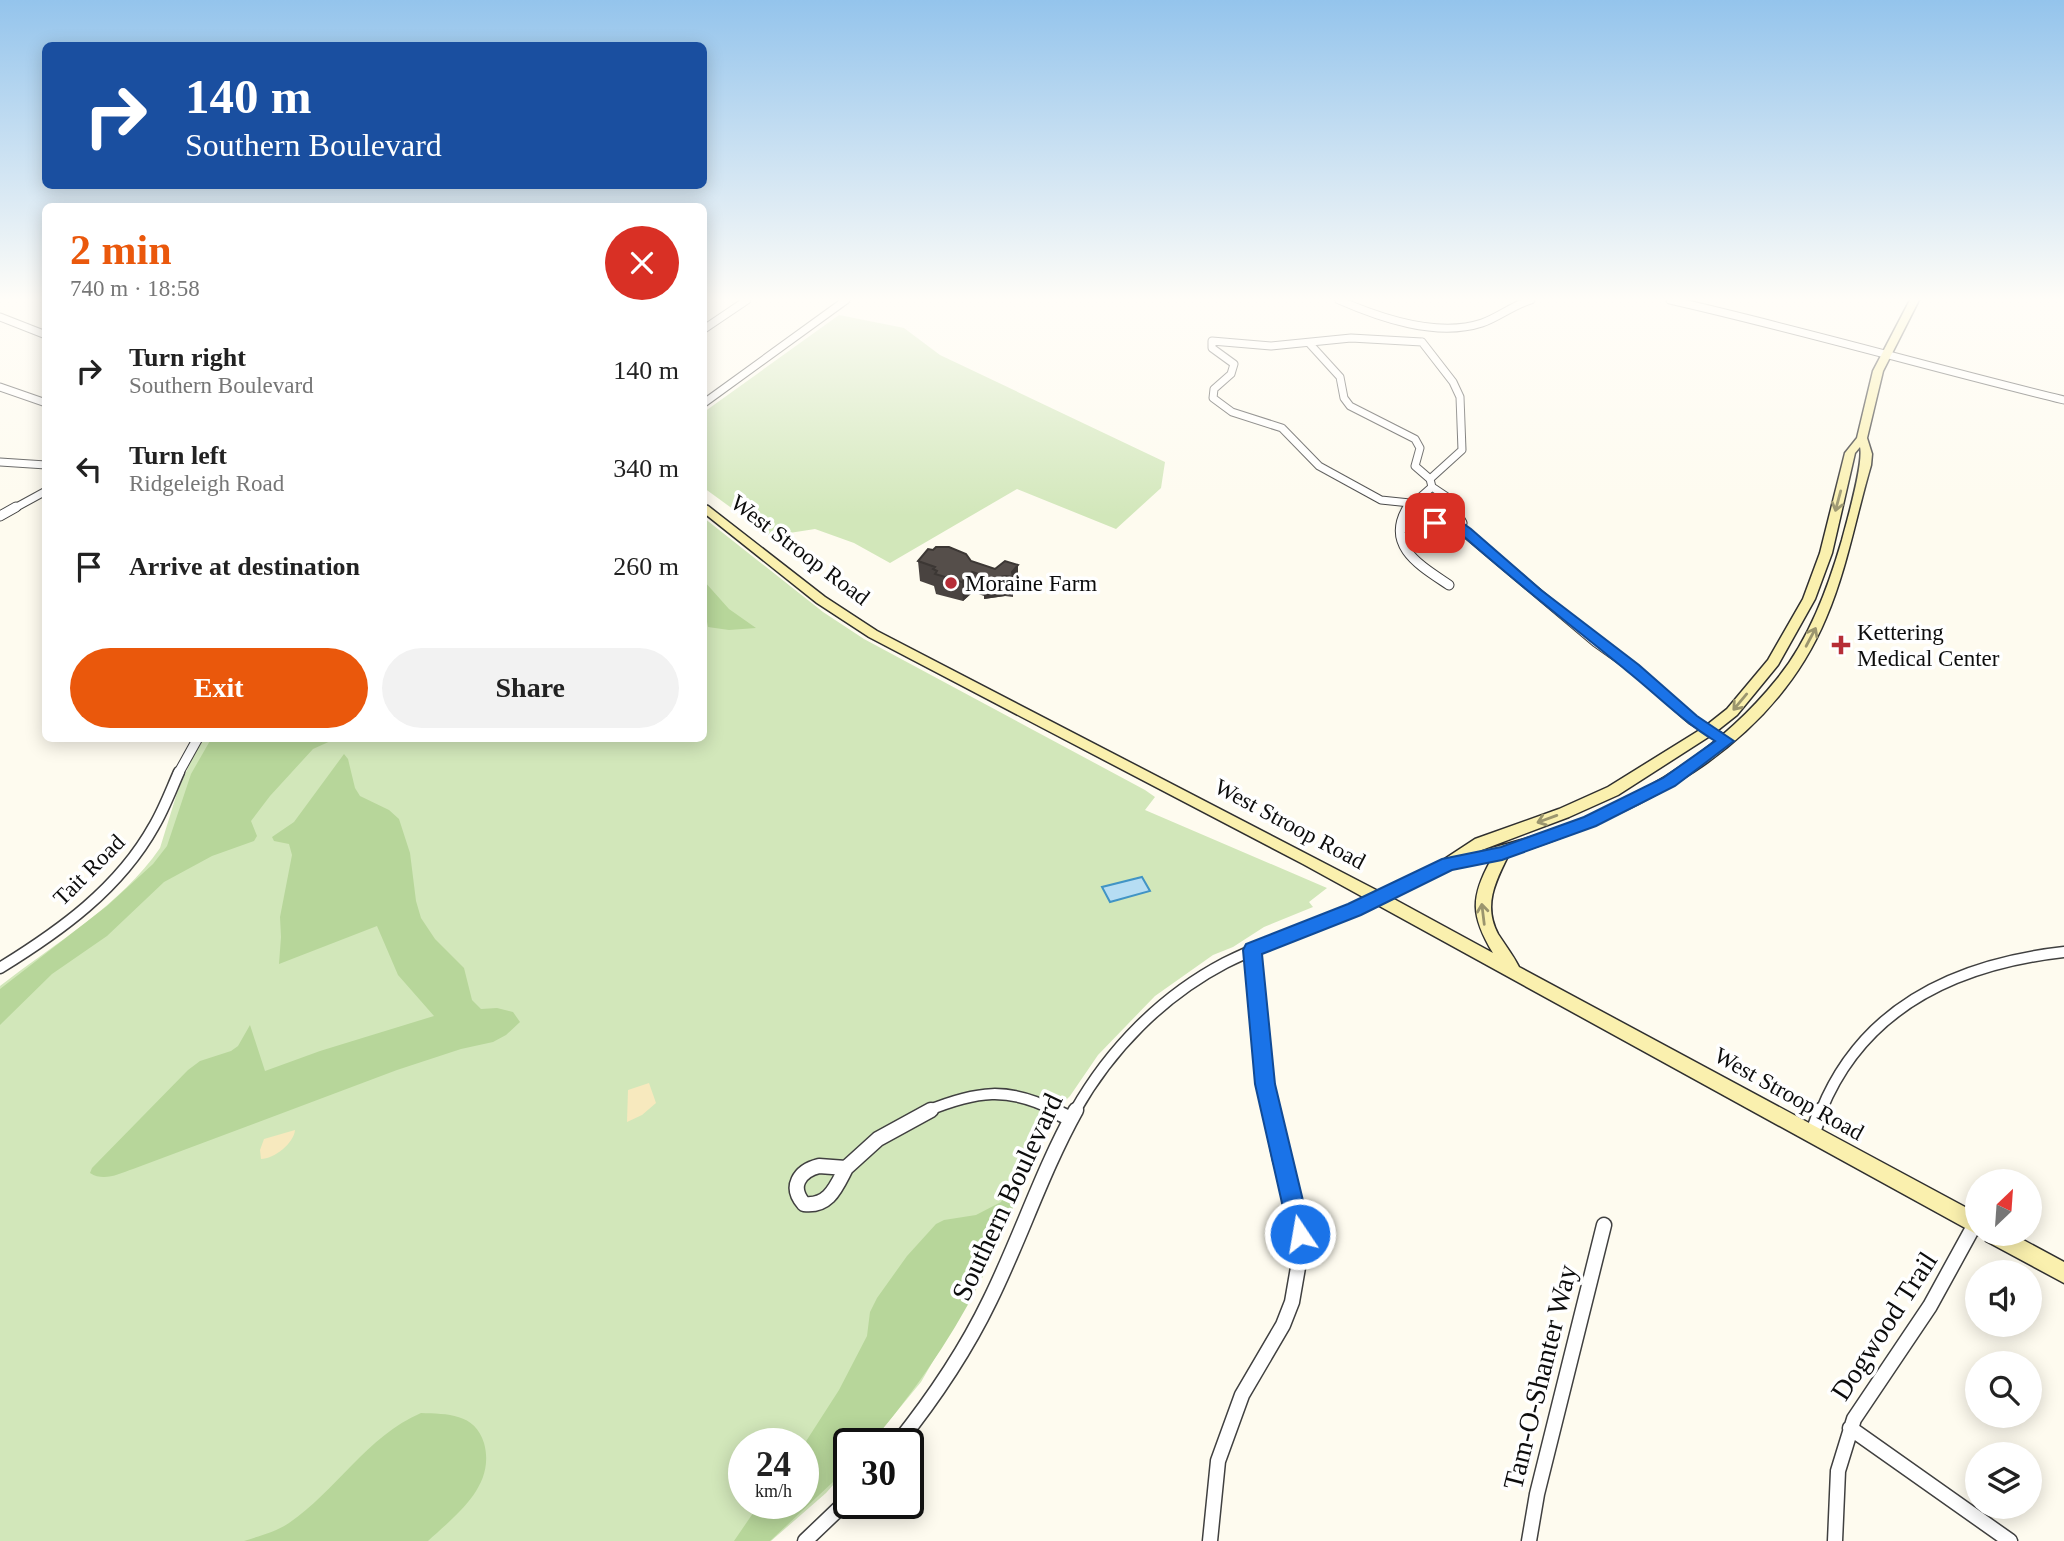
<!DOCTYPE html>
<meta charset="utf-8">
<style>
body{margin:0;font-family:"Times New Roman",serif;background:#f2f2f2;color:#222;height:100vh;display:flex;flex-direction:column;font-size:26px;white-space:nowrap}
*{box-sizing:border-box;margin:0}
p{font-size:23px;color:#767676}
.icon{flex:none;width:38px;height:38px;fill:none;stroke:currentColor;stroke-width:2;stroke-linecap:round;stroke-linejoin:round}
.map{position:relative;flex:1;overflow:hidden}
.details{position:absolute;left:42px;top:203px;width:665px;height:539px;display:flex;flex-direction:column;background:#fff;border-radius:10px;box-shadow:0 4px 18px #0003}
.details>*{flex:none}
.banner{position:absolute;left:42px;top:42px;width:665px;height:147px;border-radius:10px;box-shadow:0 4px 18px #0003;background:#1a4fa0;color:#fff;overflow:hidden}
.needle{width:46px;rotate:25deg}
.tools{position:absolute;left:1965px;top:1169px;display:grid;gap:14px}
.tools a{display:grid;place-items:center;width:77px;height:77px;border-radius:50%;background:#fff;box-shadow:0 4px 18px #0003;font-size:35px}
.speed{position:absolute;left:728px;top:1428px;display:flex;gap:14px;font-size:35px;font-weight:700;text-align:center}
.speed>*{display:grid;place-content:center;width:91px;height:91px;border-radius:50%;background:#fff;box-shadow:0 4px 18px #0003;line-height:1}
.speed small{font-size:18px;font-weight:400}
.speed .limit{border:4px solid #111;border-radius:10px;background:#fff;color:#111}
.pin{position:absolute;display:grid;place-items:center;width:60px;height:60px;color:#fff;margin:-30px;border-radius:14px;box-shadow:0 4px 10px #0006}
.me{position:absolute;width:77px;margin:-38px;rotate:348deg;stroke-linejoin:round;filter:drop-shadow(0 0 5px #0008)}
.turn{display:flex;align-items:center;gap:24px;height:147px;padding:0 28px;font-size:32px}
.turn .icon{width:91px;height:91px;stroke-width:2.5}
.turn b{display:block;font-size:49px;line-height:60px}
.round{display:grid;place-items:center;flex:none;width:74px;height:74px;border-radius:37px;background:#f2f2f2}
.summary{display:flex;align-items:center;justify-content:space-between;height:119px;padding:0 28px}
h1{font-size:42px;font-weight:700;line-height:52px;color:#ea580c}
.action{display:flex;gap:14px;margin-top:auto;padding:14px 28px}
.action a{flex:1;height:80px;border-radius:42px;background:#ea580c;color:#fff;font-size:28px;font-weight:700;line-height:80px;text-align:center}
.action a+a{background:#f2f2f2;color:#222}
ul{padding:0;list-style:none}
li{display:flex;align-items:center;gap:21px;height:98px;padding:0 28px}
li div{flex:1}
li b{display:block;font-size:26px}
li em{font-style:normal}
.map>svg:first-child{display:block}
</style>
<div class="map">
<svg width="2064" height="1541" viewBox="0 0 2064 1541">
<rect width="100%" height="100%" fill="#fefbef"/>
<path fill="#d2e7ba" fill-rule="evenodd" d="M839 315 904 328 940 355 1165 462 1161 488 1116 529 1017 489 890 563 854 543 815 529 770 536 704 488V412Z
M704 518 823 612 864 639 1145 790 1155 797 1145 810 1327 888 1309 902 1313 907 1264 927 1233 947 1213 955 1155 996 1098 1055 1070 1096 1051 1115 987 1268 921 1382 870 1444H849V1467L826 1493 771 1541H0V986C54 944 121 905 160 848L177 793 193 756 204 739 704 738ZM744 1444H803V1503H744Z"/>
<path fill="#b7d69a" d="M704 581 729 609 756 628 729 630 708 627 704 606Z
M211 739H335L313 749 270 796 251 821 257 836 254 841 212 856 164 882 107 936 52 974 0 1025V989L107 906 153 864 167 846 191 774Z
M344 754 348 759 355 788 360 796 389 810 399 819 410 853 416 901 421 918 435 939 464 968 472 1000 481 1009 497 1008 513 1012 520 1022 506 1035 493 1042 461 1049 397 1070 133 1169C118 1174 104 1182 90 1173L92 1168 188 1070 200 1061 231 1051 238 1046 250 1025 265 1071 320 1051 434 1016 398 975 377 926 279 964 281 937 280 917 292 855 289 844 274 841 272 837 294 822Z
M1036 1133 1041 1135C1025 1175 1011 1216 993 1255 962 1323 919 1387 870 1444H849V1467L770 1541H734L760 1503H803V1446L839 1390 867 1336 870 1312 877 1298 907 1256 936 1224 944 1220 976 1215 1001 1202 1009 1188 1031 1139Z
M421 1413C447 1414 475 1413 484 1443 496 1486 456 1515 428 1541H244C259 1536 276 1532 289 1523 336 1491 367 1436 421 1413Z"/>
<path fill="#f7e9be" d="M649 1083 656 1103 642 1115 627 1122 628 1090Z
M295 1130C294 1143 274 1159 261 1159L260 1150 264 1139Z"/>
<path fill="#b6ddf3" stroke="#4194c5" stroke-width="2" d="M1142 877 1150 891 1110 902 1102 887Z"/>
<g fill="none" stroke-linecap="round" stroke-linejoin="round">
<defs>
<path id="street-far3" d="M1339 300C1380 318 1437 338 1482 323 1499 317 1513 305 1531 300
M1670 300C1802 330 1932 368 2064 400
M0 317 46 335
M704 329 747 300
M1422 342 1453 382 1460 397 1462 450 1430 479
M1309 343 1340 377 1344 398 1350 406 1415 439 1420 448 1415 466 1430 479 1432 487
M0 387 46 403
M704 403 846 300
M0 462 46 465
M1432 487 1447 497 1454 509
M1410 503 1381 500 1319 466 1282 428 1232 412 1213 398 1214 389 1231 374 1234 364 1212 348V341L1271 346 1351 338 1422 342
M13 509 46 491
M1407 509 1432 487"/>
<path id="street-far2" d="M1408 507C1384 546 1421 566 1449 585
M1453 507 1462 523 1459 527
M0 516 16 507
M1401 528 1435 523 1459 527 1596 642 1634 669 1692 720 1727 741
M178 774 198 738"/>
<path id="street-far1" d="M1253 950 1265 1084 1270 1111
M0 968C60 931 119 889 154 826 164 809 171 790 179 772
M927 1111C976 1091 1008 1086 1056 1111
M1075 1111C1110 1049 1162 996 1225 963 1275 938 1328 921 1378 898
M1821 1111C1863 1007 1957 964 2064 952"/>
<path id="street" d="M1052 1110 1069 1118
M1812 1135 1821 1110
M819 1166 846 1168C836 1187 829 1207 804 1204 789 1187 799 1171 819 1166Z
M846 1168 878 1139 931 1110
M1850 1428 2010 1541
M897 1444C933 1399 965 1352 990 1300 1021 1237 1042 1171 1076 1110
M805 1541 849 1499
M1210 1541 1218 1461 1242 1395 1283 1325 1292 1302 1300 1256 1294 1206 1280 1159 1270 1110
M1529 1541 1537 1494 1604 1225
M1835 1541 1838 1471 1854 1419 1930 1306 1975 1224"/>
<path id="secondary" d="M1910 300H1919L1883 371 1867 438 1872 454 1871 465C1856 516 1847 569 1826 618 1771 750 1637 815 1508 856 1495 882 1483 906 1498 934 1505 945 1513 955 1519 967L1978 1214V1234H1980L1978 1235 1303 864 869 637 817 603 704 513V505L708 506 825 597 877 631 1378 891 1443 860 1475 839 1559 809 1608 787 1703 728 1727 709 1768 660 1803 599 1820 553 1845 453 1857 438 1873 371ZM1860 447C1864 462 1847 521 1842 540 1828 588 1809 640 1777 679 1703 771 1593 825 1479 851L1569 817 1618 795 1713 734 1737 715 1778 665 1815 599 1832 553 1855 453ZM1491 860C1470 898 1471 916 1493 953L1392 898 1455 867Z
M1983 1234H2012L2064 1262V1283L1986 1241Z"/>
</defs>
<use href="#street-far3" stroke="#404040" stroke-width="9"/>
<use href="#street-far2" stroke="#404040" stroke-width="11"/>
<use href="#street-far1" stroke="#404040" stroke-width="13"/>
<use href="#street" stroke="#404040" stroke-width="17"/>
<use href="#secondary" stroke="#2f2f2f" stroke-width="3"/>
<use href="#street-far3" stroke="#fff" stroke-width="7"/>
<use href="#street-far2" stroke="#fff" stroke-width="9"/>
<use href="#street-far1" stroke="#fff" stroke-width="10"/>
<use href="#street" stroke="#fff" stroke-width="14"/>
<use href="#secondary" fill="#faf0ae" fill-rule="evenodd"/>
</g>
<path fill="#494340" d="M918 561H971L995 569 1005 561 1018 584 1013 590V597L1005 596 984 599V596L973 592 963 601 936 594 934 586 920 581Z"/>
<path fill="#3c3734" d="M1018 565V584L1013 590V577L1012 572Z
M972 572 973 592 963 601 962 582Z
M1005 576V596L984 599V580Z"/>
<path fill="#554e4a" stroke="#3c3734" stroke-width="2" d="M936 547H949L966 554 971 561 995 569 1005 561 1018 565 1012 572 1013 577 1005 576 984 580 987 577 972 572 962 582 935 574 937 571 933 569 935 567 918 561 928 549 933 550Z"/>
<defs><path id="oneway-shaft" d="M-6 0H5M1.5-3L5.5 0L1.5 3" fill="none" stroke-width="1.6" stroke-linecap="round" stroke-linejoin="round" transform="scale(1.75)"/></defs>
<g stroke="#9b956e">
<use href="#oneway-shaft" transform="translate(1838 501) rotate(105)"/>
<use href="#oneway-shaft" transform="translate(1811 637) rotate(-62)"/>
<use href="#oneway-shaft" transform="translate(1740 702) rotate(130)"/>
<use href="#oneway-shaft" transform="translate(1547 819) rotate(160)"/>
<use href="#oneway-shaft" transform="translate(1483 914) rotate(-97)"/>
</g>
<linearGradient id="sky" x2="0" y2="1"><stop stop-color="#94c4ec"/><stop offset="0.58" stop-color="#fffdf8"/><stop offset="1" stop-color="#fffdf8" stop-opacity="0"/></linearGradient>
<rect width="2064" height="516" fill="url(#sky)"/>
<path fill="#1a73e8" stroke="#114b97" stroke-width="2" d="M1435 520 1464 524 1471 529 1541 590 1639 665 1697 716 1734 741 1675 786 1596 826 1502 860 1452 870 1361 915 1262 954 1275 1084 1311 1234 1307 1242 1300 1245 1292 1242 1289 1234 1255 1084 1243 950 1246 944 1348 904 1442 859 1501 847 1584 817 1663 778 1715 741C1682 721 1657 695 1627 671 1572 626 1515 582 1461 534L1455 530 1430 526 1428 523Z"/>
<g fill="#b62d37" stroke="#fff" stroke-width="2.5">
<circle cx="951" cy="583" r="7"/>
<path d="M1837.5 634.5h7v7h7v7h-7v7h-7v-7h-7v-7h7z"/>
</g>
<g text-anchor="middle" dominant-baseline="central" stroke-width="7" stroke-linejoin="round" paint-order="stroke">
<g font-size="23" fill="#0d0d0d" stroke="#fff">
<text transform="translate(800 550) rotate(37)">West Stroop Road</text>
<text transform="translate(1290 824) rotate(28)">West Stroop Road</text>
<text transform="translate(89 870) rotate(-45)">Tait Road</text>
<text transform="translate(1789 1094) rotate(29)">West Stroop Road</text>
</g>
<g font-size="23" fill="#0d0d0d" stroke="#fff" text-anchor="start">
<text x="965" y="583">Moraine Farm</text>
<text x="1857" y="632">Kettering<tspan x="1857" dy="26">Medical Center</tspan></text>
</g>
<g font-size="28" fill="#0d0d0d" stroke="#fff">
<text transform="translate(1007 1197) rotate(-65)">Southern Boulevard</text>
<text transform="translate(1884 1326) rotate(-57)">Dogwood Trail</text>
<text transform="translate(1540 1377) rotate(-76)">Tam-O-Shanter Way</text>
</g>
</g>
</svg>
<div class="tools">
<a><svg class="needle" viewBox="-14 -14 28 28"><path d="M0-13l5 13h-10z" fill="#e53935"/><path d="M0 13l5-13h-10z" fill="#767676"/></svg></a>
<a><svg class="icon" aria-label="sound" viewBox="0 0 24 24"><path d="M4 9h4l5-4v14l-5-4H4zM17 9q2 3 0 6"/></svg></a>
<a><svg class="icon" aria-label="search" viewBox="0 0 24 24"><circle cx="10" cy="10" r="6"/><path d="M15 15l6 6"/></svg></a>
<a><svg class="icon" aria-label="layers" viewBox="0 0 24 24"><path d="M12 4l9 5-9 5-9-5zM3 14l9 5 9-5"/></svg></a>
</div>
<div class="speed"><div>24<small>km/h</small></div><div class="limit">30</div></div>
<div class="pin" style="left:1435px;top:523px;background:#d93025"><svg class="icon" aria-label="arrive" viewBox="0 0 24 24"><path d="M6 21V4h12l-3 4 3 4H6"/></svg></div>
<svg class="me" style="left:1300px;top:1234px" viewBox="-20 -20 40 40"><circle r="17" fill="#1a73e8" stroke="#fff" stroke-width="3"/><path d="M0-11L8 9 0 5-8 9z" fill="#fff"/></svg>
<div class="banner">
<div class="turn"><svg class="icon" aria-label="right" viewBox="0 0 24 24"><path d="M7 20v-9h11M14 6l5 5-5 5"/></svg><div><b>140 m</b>Southern Boulevard</div></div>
</div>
<section class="details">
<div class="summary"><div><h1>2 min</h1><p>740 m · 18:58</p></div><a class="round" style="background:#d93025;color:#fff"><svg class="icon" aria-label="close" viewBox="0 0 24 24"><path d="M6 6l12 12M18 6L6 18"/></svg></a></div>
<ul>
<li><svg class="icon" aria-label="right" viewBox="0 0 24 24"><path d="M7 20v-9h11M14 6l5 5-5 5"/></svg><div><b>Turn right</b><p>Southern Boulevard</p></div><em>140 m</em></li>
<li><svg class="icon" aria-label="left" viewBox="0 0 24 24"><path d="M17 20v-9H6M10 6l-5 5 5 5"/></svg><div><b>Turn left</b><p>Ridgeleigh Road</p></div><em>340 m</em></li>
<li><svg class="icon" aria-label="arrive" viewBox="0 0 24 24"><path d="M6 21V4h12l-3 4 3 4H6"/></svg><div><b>Arrive at destination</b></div><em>260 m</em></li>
</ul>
<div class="action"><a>Exit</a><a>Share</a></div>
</section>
</div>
